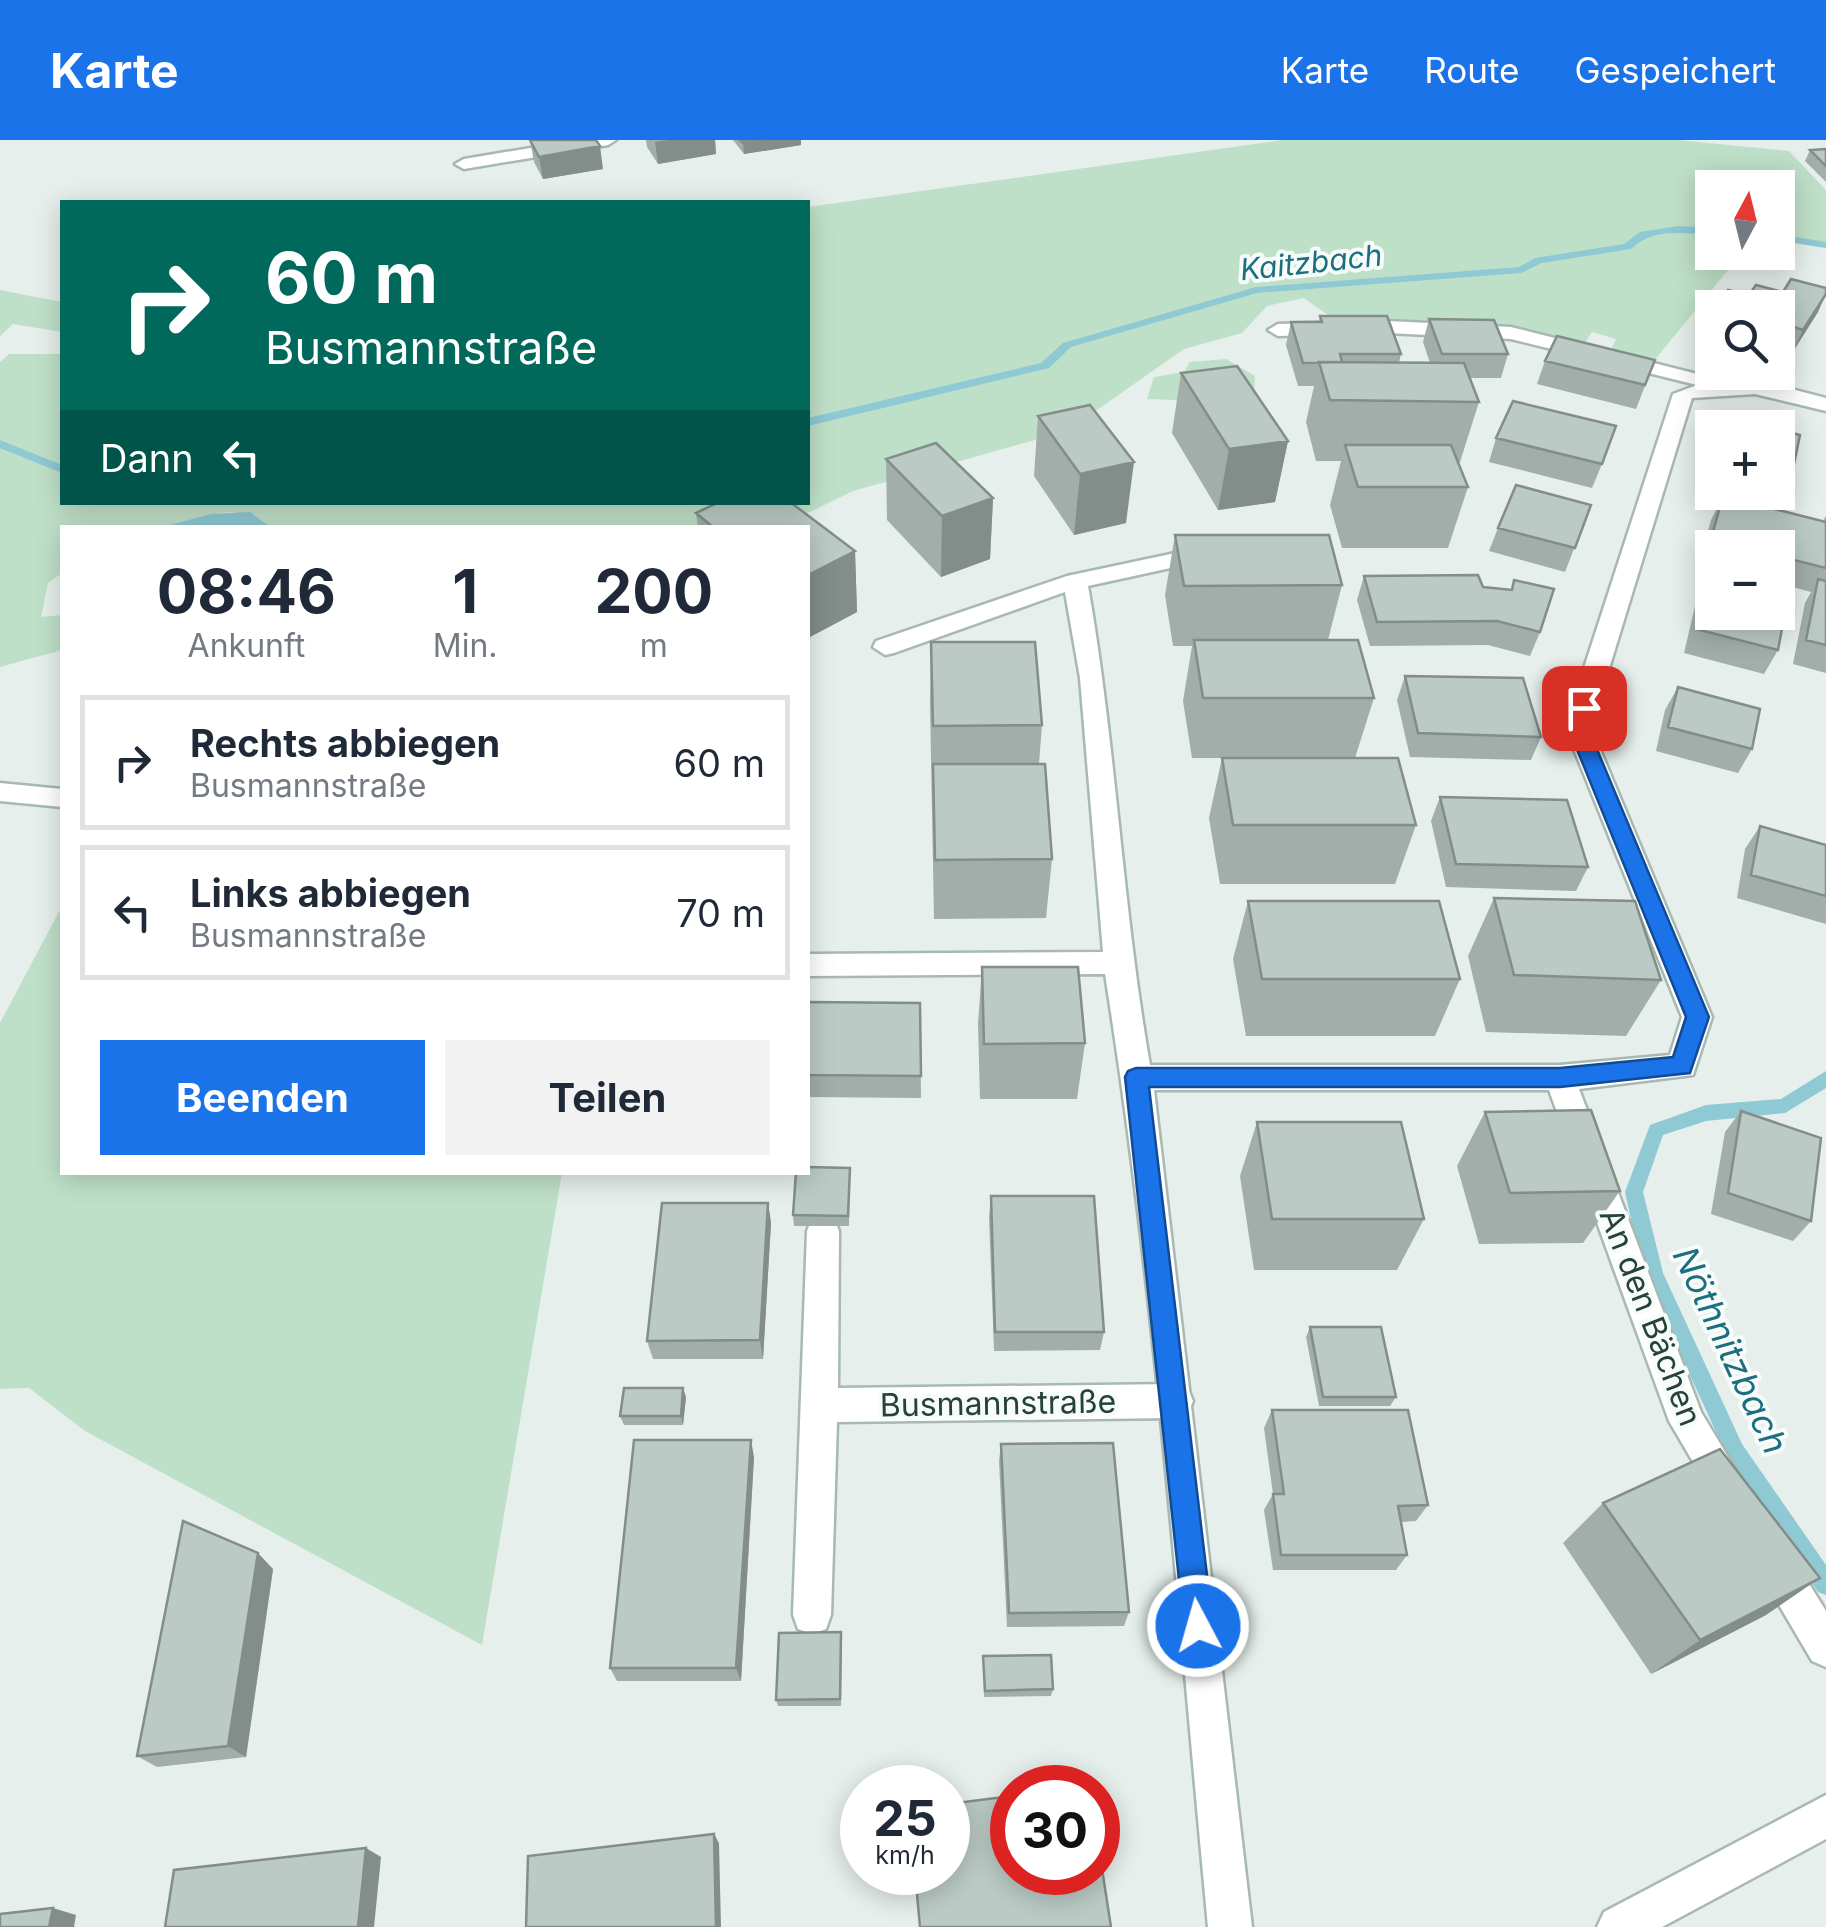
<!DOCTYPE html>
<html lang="de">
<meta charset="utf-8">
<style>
body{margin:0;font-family:Inter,sans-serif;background:#f2f2f3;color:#1f2937;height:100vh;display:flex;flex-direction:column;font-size:38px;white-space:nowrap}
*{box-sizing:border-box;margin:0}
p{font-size:32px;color:#747a83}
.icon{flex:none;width:55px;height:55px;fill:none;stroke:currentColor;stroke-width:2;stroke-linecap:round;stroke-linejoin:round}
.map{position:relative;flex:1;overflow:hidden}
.drawer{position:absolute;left:60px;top:385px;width:750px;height:650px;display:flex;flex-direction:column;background:#fff;border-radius:0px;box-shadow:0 5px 25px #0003}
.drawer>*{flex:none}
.top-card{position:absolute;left:60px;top:60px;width:750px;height:305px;border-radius:0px;box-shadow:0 5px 25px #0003;background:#00695c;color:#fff;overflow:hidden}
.needle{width:65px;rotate:7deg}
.tools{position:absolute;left:1695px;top:30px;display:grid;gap:20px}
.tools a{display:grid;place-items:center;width:100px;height:100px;border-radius:0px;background:#fff;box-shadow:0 5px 25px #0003;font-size:50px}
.speed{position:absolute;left:840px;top:1625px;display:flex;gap:20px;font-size:50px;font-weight:700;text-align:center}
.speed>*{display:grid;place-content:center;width:130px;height:130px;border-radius:50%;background:#fff;box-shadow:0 5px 25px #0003;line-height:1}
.speed small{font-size:25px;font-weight:400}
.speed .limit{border:15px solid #d22;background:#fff;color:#111}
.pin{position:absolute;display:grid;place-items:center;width:85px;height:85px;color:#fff;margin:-42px;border-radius:20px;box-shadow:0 5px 15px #0006}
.me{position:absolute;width:110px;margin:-55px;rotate:354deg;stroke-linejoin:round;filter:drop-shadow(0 0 8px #0008)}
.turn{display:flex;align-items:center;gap:35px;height:210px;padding:0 40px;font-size:45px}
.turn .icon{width:130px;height:130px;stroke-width:2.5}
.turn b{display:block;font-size:70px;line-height:85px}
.then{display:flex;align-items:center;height:95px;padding:0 40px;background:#0003;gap:20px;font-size:38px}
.eta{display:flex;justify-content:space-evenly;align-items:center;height:170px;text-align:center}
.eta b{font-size:60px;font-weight:700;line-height:70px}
.action{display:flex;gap:20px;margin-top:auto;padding:20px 40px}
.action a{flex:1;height:115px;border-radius:0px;background:#1a73e8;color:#fff;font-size:40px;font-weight:700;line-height:115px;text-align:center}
.action a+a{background:#f2f2f3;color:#1f2937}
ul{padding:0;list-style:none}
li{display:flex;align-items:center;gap:30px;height:135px;margin:0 20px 15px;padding:0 20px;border:5px solid #e0e1e3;border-radius:0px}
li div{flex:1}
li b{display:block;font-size:38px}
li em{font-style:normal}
header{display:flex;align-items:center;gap:60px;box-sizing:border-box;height:140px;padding:0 50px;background:#1a73e8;color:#fff}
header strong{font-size:48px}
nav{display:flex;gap:55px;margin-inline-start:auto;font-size:35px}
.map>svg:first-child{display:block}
</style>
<header>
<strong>Karte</strong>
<nav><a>Karte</a><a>Route</a><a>Gespeichert</a></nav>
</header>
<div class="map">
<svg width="1826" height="1787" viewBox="0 0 1826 1787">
<rect width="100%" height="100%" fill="#e6efeb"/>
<path fill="#bfe0c8" d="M1283 0H1678L1789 11 1826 50V108L1778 101V48H1712V112L1742 113 1653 222 1610 212 1616 199 1592 192 1583 206 1514 189 1346 188 1304 158 1267 166 1242 193 1184 209 1067 291 853 351 810 372 759 387 270 388C225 354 204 385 158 387 126 389 94 387 62 388V433L48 443 41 477 62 475V510L0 527V222L9 214H62V362H808V67Z
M0 150 62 162V192L13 184 0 196Z
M1226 219 1255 236 1254 253 1195 267 1175 260 1147 259 1154 237 1184 232 1190 222Z
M62 766V1032L562 1033 482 1505 85 1291 29 1248 0 1249V883Z"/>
<path fill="#8ec9d4" d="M250 372 270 387H163L211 374Z"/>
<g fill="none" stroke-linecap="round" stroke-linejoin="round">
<path fill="#8ec9d4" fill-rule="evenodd" d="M1678 86 1712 88V94C1683 94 1653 87 1631 109L1542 123 1521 133 1257 153 1071 207 1049 228 808 286V278L1041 223 1063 203 1256 147 1519 127 1535 118 1624 104 1640 92Z
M1778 94 1826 102V108L1778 100Z
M0 300 62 325V333L0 308Z
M1826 931V948L1785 973 1706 981 1663 995 1643 1052 1663 1133 1742 1304 1826 1425V1455L1818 1452 1728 1318 1643 1133 1625 1052 1650 985 1706 965 1781 959Z"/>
<defs>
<path id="lane" d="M0 643 62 649V667L0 661Z
M823 1077 835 1081 839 1091 838 1248 1175 1244 1188 1249 1193 1261 1188 1273 1175 1278 837 1282 831 1475 826 1489 812 1494 798 1489 793 1475 807 1091 811 1081Z"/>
<path id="street" d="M578 0H616L608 5 464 29 455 24 464 19Z
M1387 181 1511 187 1725 241 1772 244 1826 258V271L1755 254 1692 258 1597 568 1599 607 1712 877 1693 935 1579 949 1701 1272 1748 1350 1743 1363 1730 1368 1717 1363 1669 1281 1549 950H1154L1252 1787H1208C1178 1470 1155 1149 1105 834L808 836V814L1103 812 1080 538 1065 452 894 513 885 515 873 507 876 501 1067 436 1213 405 1221 407 1224 412 1221 417 1088 446C1116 604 1122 766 1150 925H1560L1670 915 1682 877 1573 607 1571 568 1673 254 1697 245 1511 199 1387 193 1278 196 1268 190 1278 184Z
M1775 1404 1788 1410 1826 1471V1527L1812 1521 1762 1436 1756 1423 1762 1410Z
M1826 1655V1699L1662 1787H1597L1604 1772Z"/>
</defs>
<use href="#lane" stroke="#a8b8b2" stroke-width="5"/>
<use href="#street" stroke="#a8b8b2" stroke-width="5"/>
<use href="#lane" fill="#fff" fill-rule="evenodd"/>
<use href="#street" fill="#fff" fill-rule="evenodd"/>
</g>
<path fill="#a1aea9" d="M530 0 603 29 543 39 534 22Z
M646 0H715L716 14 658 24 647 7Z
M733 0H801V5L744 14Z
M1826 9V42L1805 21 1810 10Z
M1783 152 1818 172 1792 213 1778 209V168L1748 155Z
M1712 172V190L1705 187Z
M1320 176 1401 214 1399 223H1430L1423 202 1429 179 1508 214 1501 238H1469L1479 262 1460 322H1458L1468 347 1448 408H1342L1330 365 1341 321H1316L1306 282 1314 246H1298L1286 205 1291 182H1319Z
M1655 220 1636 269 1537 244 1545 221Z
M1181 233 1288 301 1275 362 1218 370 1172 293Z
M1038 276 1126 383 1074 395 1034 336Z
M1778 290 1794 324 1782 348 1778 346Z
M1496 298 1602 324 1592 348 1489 322Z
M886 319 993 358 990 419 941 437 887 380Z
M1723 356 1823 381 1826 376V533L1793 524 1805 463 1811 452 1778 443V408H1712V426L1699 423 1711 380Z
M719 362H790L855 411 857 472 808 498V388H698L696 373Z
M1591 365 1565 432 1489 411 1498 388Z
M1175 395 1342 445 1328 500 1374 558 1355 618 1416 685 1395 744H1220L1209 678 1222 618H1192L1183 561 1192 506H1173L1165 455Z
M1364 436 1511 450 1514 440 1540 492 1530 516 1488 505 1370 506 1357 460Z
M1707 442 1778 510 1764 534 1684 513 1695 466Z
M931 502 1042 585 1039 624 1052 719 1046 778 934 779 930 563Z
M1405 536 1541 597 1531 620 1410 617 1397 560Z
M1678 547 1752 609 1738 633 1656 611 1665 570Z
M1440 657 1588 727 1576 751 1446 747 1431 681Z
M1760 686 1826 705V784L1737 758 1745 709Z
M1494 758 1661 840 1626 896 1486 892 1468 816Z
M1248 761 1460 839 1435 896H1246L1233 819Z
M982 827 1085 903 1077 959H980L978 884Z
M808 862 920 863 921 958 808 957Z
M1741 971 1811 1081 1793 1101 1711 1074 1725 992Z
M1485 972 1620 1051 1583 1103 1479 1104 1457 1026Z
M1257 982 1424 1079 1397 1130H1254L1240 1036Z
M850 1028 849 1086H794L793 1075Z
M991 1056 1104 1192 1100 1210 994 1211 989 1077Z
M768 1063 771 1083 763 1219H653L647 1201Z
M1310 1187 1396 1257 1390 1266H1319L1306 1197Z
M686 1257 683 1285H624L620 1276Z
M1272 1270 1428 1365 1416 1381 1401 1382 1407 1415 1396 1430H1273L1264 1370 1273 1354 1264 1288Z
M1001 1304 1129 1472 1124 1486 1007 1487 999 1321Z
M754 1317 741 1541H617L610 1528Z
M1603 1363 1766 1475 1651 1534 1563 1403Z
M273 1429 246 1617 157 1627 137 1616Z
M842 1499 841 1566H778L776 1560Z
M983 1516 1053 1549 1051 1556 984 1557Z"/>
<path fill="#838d89" d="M668 0H715L716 14 658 24 655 2Z
M762 0H801V5L744 14 743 3Z
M600 6 603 29 543 39 539 17Z
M1826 154 1818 172 1792 213 1803 190Z
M1288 301 1275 362 1218 370 1229 309Z
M1134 322 1126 383 1074 395 1080 334Z
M993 358 990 419 941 437 942 376Z
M855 411 857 472 808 498V435Z
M768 1063 771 1083 763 1219 760 1200Z
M683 1248 686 1257 683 1285 681 1276Z
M751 1300 754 1317 741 1541 736 1528Z
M258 1413 273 1429 246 1617 228 1606Z
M1820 1438 1766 1475 1651 1534 1700 1500Z
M714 1694 719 1703 721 1787H716Z
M366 1708 381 1717 374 1787H358Z
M53 1768 76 1775 74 1787H49Z"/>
<path fill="#bbcac4" stroke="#838d89" stroke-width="2.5" d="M530 0H596L600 6 539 17Z
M740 0H762L743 3Z
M1826 9V26L1810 10Z
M1791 139 1826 148V154L1803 190 1778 182V168H1740L1756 145 1783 152Z
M1728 150 1748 155 1740 168H1716Z
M1320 176H1387L1401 214H1340L1342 222 1303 223 1291 182H1322Z
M1429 179 1494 180 1508 214H1442Z
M1557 196 1655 220 1645 245 1545 221Z
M1319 222 1464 223 1479 262 1330 260Z
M1237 226 1288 301 1229 309 1181 233Z
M1513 261 1616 286 1602 324 1496 298Z
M1090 265 1134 322 1080 334 1038 276Z
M1731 280 1766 288H1729Z
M1778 290 1800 295 1794 324 1778 320Z
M936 303 993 358 942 376 886 319Z
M1345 305H1451L1468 347H1358Z
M1516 345 1591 365 1575 408 1498 388Z
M1723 356 1826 382V428L1778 416V408H1746L1711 399Z
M719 362H790L855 411 808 435V388H714L696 373Z
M1175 395H1329L1342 445 1184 446Z
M1478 435 1483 447 1512 450 1514 440 1554 449 1540 492 1497 481 1377 482 1364 436Z
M1818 439 1826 441V505L1806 500Z
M1707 442 1712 443V472H1778V460L1787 462 1778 510 1696 489Z
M1194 500H1358L1374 558H1203Z
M931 502H1035L1042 585 933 586Z
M1405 536 1523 538 1541 597 1418 593Z
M1678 547 1760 569 1752 609 1668 587Z
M1222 618H1398L1416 685H1233Z
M933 624H1045L1052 719 935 720Z
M1440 657 1567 660 1588 727 1456 724Z
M1760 686 1826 705V756L1751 735Z
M1494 758 1635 761 1661 840 1514 835Z
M1248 761H1439L1460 839H1262Z
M982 827H1078L1085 903 984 904Z
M808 862 920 863 921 936 808 935Z
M1591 970 1620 1051 1510 1053 1485 972Z
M1741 971 1821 998 1811 1081 1728 1053Z
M1257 982H1401L1424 1079H1272Z
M808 1027 850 1028 848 1076 793 1075 796 1032H808Z
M991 1056H1094L1104 1192H995Z
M662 1063H768L760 1200 647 1201Z
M1310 1187H1381L1396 1257H1323Z
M624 1248H683L681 1276H620Z
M1272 1270H1408L1428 1365 1398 1366 1407 1415H1281L1273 1354H1284Z
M634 1300H751L736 1528H610Z
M1113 1303 1129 1472 1009 1473 1001 1304Z
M1720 1309 1820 1438 1700 1500 1603 1363Z
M183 1381 258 1413 228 1606 137 1616Z
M841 1492 840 1559 776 1560 779 1493Z
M1051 1515 1053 1549 985 1551 983 1516Z
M1012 1656V1732H1098V1703L1111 1787H920L915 1732H948V1664Z
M714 1694 716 1787H526L528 1716Z
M366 1708 358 1787H165L174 1730Z
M53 1768 49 1787H0V1774Z"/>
<path fill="#1a73e8" stroke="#114b97" stroke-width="2.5" d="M1584 561 1594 568 1596 607 1709 877 1690 933 1560 947H1149L1213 1486 1209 1497 1198 1501 1188 1497 1184 1486 1125 937 1128 931 1136 928H1560L1673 917 1686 877 1576 607 1575 568Z"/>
<g text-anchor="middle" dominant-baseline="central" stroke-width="8" stroke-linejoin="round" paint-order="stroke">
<g font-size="30" font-style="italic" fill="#1c6f80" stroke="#f7fbf9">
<text transform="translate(1311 122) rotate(-6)">Kaitzbach</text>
</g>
<g font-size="32" fill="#24423a" stroke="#f7fbf9">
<text transform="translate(1651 1177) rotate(69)">An den Bächen</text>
<text transform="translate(998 1263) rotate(-1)">Busmannstraße</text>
</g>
<g font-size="35" font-style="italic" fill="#1c6f80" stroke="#f7fbf9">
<text transform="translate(1731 1210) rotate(65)">Nöthnitzbach</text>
</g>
</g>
</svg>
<div class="tools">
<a><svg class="needle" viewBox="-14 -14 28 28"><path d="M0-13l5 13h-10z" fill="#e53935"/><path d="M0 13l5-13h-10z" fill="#747a83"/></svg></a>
<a><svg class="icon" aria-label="search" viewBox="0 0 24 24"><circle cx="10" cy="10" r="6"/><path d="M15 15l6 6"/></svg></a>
<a>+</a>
<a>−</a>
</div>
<div class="speed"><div>25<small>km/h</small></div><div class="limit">30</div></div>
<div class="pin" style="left:1584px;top:568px;background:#d93025"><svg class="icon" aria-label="arrive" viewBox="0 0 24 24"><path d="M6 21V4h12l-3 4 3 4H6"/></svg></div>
<svg class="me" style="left:1198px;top:1486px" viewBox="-20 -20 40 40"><circle r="17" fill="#1a73e8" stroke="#fff" stroke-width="3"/><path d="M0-11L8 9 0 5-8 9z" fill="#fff"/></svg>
<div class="top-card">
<div class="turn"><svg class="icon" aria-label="right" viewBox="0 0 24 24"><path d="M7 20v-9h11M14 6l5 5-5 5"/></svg><div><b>60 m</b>Busmannstraße</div></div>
<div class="then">Dann<svg class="icon" aria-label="left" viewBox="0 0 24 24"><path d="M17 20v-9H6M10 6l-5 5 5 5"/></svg></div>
</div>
<section class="drawer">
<div class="eta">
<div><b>08:46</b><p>Ankunft</p></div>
<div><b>1</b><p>Min.</p></div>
<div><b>200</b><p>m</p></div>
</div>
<ul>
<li><svg class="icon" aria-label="right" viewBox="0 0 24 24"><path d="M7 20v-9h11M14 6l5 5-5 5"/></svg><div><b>Rechts abbiegen</b><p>Busmannstraße</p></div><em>60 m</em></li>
<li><svg class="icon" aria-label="left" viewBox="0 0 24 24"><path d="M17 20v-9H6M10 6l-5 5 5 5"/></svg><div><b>Links abbiegen</b><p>Busmannstraße</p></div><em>70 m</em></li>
</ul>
<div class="action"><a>Beenden</a><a>Teilen</a></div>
</section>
</div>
